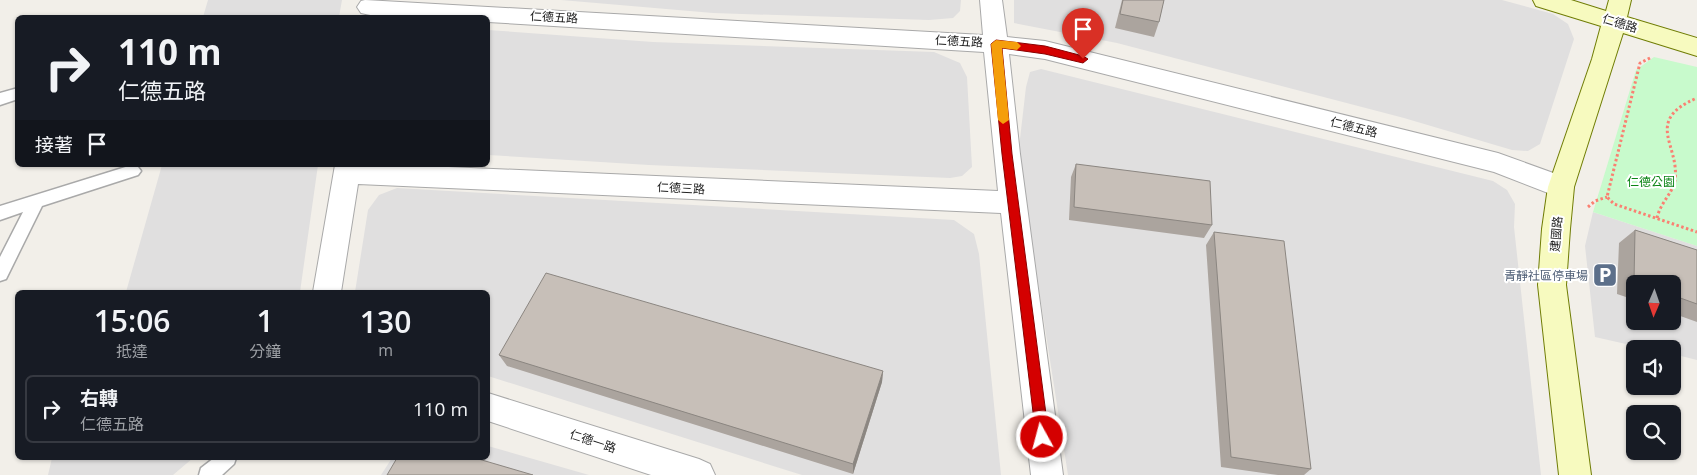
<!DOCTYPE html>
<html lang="zh-TW">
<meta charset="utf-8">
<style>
body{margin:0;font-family:"Open Sans","Noto Sans TC",sans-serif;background:#242831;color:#f1f3f6;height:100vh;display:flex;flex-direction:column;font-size:19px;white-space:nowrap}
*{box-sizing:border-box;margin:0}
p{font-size:16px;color:#9ea1a6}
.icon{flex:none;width:28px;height:28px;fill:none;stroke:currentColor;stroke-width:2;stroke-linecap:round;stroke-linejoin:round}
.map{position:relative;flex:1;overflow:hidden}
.details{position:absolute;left:15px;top:290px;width:475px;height:170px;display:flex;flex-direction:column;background:#171b24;border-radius:8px;box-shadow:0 1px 4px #0004}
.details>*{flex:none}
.guide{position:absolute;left:15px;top:15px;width:475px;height:152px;border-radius:8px;box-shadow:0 1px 4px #0004;background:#171b24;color:#f1f3f6;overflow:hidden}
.needle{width:32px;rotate:182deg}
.fabs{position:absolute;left:1626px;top:275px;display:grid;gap:10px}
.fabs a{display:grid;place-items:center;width:55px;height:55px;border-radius:8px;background:#171b24;box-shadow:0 1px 4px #0004;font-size:25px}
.pin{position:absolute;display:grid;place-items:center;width:42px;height:42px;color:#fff;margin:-51px -21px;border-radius:50% 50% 50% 0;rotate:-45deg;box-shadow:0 0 5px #0007}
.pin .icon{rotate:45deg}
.me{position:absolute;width:55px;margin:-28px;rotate:353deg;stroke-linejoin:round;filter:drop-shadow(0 0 4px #0008)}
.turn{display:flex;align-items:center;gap:18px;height:105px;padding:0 20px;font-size:22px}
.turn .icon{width:65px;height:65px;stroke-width:2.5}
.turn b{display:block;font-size:35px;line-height:42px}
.then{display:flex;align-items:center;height:48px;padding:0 20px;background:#0003;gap:10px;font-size:19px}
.eta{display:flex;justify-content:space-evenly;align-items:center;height:85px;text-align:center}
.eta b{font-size:30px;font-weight:600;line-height:35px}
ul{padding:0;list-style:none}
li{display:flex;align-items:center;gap:15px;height:68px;margin:0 10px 8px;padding:0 10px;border:2px solid #363941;border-radius:8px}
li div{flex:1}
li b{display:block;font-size:19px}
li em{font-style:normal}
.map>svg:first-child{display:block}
</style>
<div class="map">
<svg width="1697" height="475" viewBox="0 0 1697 475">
<rect width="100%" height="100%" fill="#f2efe9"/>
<path fill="#e0dfdf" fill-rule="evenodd" d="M208 0H342L339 17H203Z
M561 0H961L960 11 953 18 929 20 713 13Z
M1014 0H1502L1553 14 1568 24 1574 39 1540 144 1528 151 1512 150 1404 118 1117 43 1014 23Z
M488 30 653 42 934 52 960 63 967 77 972 167 962 176 950 178 649 165 488 155Z
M1041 69 1493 181 1507 190 1515 204 1514 227 1541 475H1068L1018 156 1026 87 1030 72Z
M162 165H318L300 292H126Z
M397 188 954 220 974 234 979 254 1001 475H802L488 376V292H355L368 210 379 195Z
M1593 212 1697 246V360L1673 354 1672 349H1648L1595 337 1585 246ZM1635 284H1672V321H1635Z
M488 446 589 475H381L392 458H488Z
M52 458H193L173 475H48Z"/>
<path fill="#c8facc" d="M1654 57 1697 67V246L1593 212 1636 70Z"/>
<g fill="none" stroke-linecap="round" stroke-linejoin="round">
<defs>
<path id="lane" d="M18 88V99L0 105V93Z
M132 165 138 167 141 171 138 175 42 206 6 279 0 281V257L23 212 0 220V206Z
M214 458H236L234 464 222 475H199L201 468Z"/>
<path id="street" d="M365 0 983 35 980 0H1002L1007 37 1045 41 1498 153 1570 179 1574 187 1570 195 1561 198 1494 172 1045 59 1009 54 1020 154 1063 475H1031L1001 213 358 184 341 292H313L335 165H404L998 191 984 52 488 22V18C452 18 394 22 361 13L357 7 361 1Z
M488 393 699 459 710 464 715 475H651L488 421Z"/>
<path id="secondary" d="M1533 0H1571L1606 11 1609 0H1631L1627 17 1697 38V56L1623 33 1574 187 1570 229 1566 285 1591 475H1559L1538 285 1542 229 1548 187 1592 59 1601 26 1536 6Z"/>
</defs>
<use href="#lane" stroke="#a9a9a9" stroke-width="3"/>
<use href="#street" stroke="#a9a9a9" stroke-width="2"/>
<use href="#secondary" stroke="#707d05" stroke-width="2"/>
<path stroke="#fa8072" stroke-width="3" stroke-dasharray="2.5 2.5" stroke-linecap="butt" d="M1650 58 1640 63 1607 197 1614 204 1697 232
M1588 207 1595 201 1607 197
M1657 218C1660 203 1673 193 1675 180 1680 145 1643 121 1697 98"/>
<use href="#lane" fill="#fff" fill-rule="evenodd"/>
<use href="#street" fill="#fff" fill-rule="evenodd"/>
<use href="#secondary" fill="#f7fabf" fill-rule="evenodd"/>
</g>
<path fill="#aba49e" d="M1122 0H1164L1159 22 1154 37 1115 28Z
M1076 164 1212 225 1204 238 1069 220 1071 177Z
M1635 230 1697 250V322L1672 313V284H1635V300L1617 294 1619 243Z
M1214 232 1311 469 1304 475H1278L1221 467 1206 245Z
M499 355 883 371 882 382 853 474 507 366Z"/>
<path fill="#8b8681" d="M883 371 882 382 853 474V464Z"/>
<path fill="#c7bfb8" stroke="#8b8681" d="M1123 0H1164L1159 22 1120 14Z
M1076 164 1210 181 1212 225 1074 207Z
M1635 230 1697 250V304L1672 295V284H1639L1634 282Z
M1214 232 1284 241 1311 469 1231 457Z
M546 273 883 371 853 464 499 355Z
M397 458H475L533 475H387Z"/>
<path fill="#d40000" stroke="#8a0000" d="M996 40 1045 46 1083 56 1088 59 1083 63 1045 54 1002 48 1012 154 1049 437 1047 441 1042 443 1038 441 1036 437 1002 154 991 44Z"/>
<path fill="#f59e0b" d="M996 40 1017 42 1021 46 1017 50 1002 48 1009 120 1003 124 998 120 991 44Z"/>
<defs>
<symbol id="parking-square" viewBox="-11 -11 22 22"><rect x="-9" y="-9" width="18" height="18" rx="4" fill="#5c6f8a" stroke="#fff"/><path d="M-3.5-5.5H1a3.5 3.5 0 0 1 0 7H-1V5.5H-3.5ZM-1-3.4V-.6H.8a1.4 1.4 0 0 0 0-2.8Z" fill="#fff"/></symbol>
</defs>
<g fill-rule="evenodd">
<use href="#parking-square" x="1591" y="261" width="28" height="28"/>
</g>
<g text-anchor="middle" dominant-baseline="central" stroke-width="4" stroke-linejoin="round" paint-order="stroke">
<g font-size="12" fill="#222" stroke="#fff">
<text transform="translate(554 17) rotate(3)">仁德五路</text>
<text transform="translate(1620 23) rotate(17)">仁德路</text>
<text transform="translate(959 41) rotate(3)">仁德五路</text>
<text transform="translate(1354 127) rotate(14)">仁德五路</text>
<text transform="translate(681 188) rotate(3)">仁德三路</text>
<text transform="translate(1556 234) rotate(-85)">建國路</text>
<text transform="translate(593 441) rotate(18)">仁德一路</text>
</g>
<g font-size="12" fill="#0c8416" stroke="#fff">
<text x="1651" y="181">仁德公園</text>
</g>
<g font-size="12" fill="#4e5e75" stroke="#fff" text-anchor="end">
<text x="1588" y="275">青靜社區停車場</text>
</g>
</g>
</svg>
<div class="fabs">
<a><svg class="needle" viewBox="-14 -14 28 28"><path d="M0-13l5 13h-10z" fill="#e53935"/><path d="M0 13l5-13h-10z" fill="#9ea1a6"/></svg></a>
<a><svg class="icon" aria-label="sound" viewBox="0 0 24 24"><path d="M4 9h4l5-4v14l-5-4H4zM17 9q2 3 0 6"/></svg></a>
<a><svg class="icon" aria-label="search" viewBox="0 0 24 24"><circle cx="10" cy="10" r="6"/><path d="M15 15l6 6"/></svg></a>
</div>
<div class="pin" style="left:1083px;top:59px;background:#d93025"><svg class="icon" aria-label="arrive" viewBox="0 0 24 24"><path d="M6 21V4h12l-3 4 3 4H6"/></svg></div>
<svg class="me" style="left:1042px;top:437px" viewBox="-20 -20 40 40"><circle r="17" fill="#d40000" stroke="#fff" stroke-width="3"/><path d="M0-11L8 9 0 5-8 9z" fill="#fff"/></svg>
<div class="guide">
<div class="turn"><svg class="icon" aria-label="right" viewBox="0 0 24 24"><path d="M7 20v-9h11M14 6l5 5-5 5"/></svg><div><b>110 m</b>仁德五路</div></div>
<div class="then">接著<svg class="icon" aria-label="arrive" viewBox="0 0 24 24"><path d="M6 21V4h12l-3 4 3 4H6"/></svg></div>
</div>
<section class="details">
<div class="eta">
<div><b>15:06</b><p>抵達</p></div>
<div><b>1</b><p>分鐘</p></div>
<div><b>130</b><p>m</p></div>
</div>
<ul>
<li><svg class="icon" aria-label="right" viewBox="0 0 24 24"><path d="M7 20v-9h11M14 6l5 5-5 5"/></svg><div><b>右轉</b><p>仁德五路</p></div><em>110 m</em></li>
</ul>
</section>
</div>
